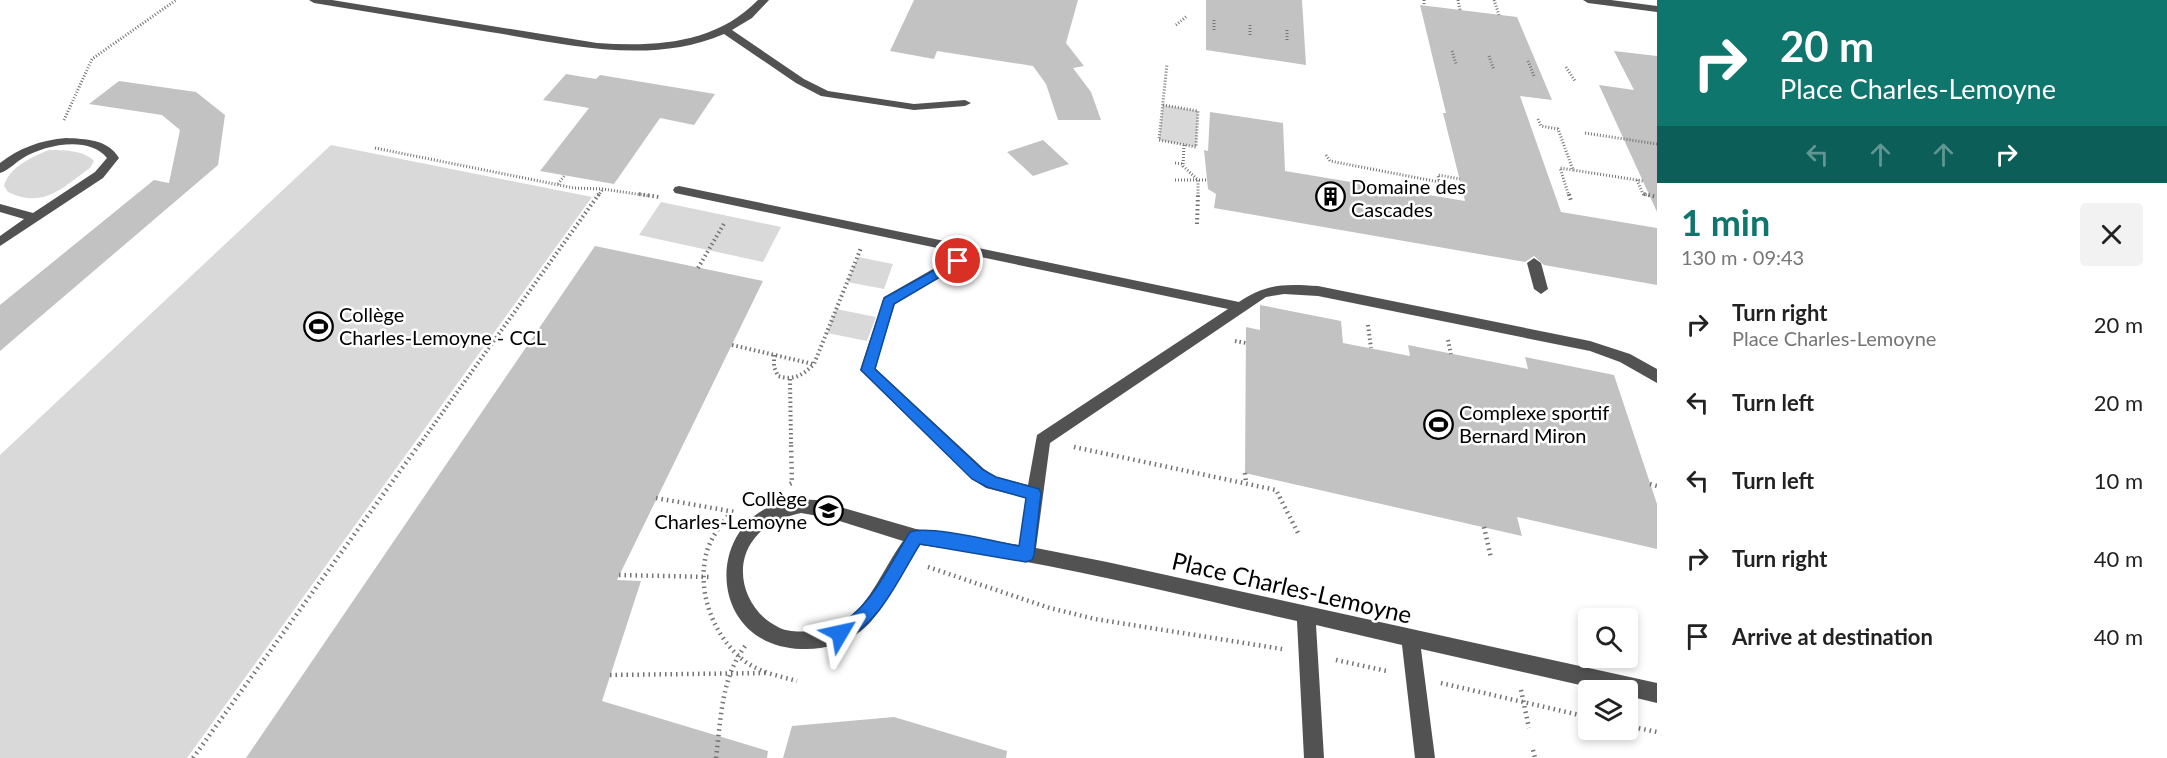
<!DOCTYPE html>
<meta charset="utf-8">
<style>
body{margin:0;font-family:Lato,sans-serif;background:#f2f2f2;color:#222;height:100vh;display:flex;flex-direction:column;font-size:22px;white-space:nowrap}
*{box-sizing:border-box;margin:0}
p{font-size:20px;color:#767676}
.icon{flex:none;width:33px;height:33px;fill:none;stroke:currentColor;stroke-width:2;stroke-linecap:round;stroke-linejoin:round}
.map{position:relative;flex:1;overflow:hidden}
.panel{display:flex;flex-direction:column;background:#fff;width:510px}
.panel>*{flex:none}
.banner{background:#0f766e;color:#fff;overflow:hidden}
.buttons{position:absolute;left:1578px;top:608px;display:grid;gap:12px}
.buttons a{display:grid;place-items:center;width:60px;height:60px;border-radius:6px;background:#fff;box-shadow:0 3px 9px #0003;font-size:30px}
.pin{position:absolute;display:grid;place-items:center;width:51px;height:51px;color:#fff;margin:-26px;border:3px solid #fff;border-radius:50%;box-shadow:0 2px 6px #0007}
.me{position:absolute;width:66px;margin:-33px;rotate:54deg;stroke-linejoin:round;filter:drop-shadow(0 0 4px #0008)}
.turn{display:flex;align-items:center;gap:21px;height:126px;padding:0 24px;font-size:27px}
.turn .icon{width:78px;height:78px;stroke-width:2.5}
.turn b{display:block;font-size:42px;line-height:51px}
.lanes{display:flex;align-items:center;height:57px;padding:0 24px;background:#0003;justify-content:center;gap:30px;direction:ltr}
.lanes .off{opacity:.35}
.round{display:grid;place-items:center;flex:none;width:63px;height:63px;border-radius:6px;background:#f2f2f2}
.overview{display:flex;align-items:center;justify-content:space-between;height:102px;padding:0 24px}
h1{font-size:36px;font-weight:700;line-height:45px;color:#0f766e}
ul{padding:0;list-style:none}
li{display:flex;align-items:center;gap:18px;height:78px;padding:0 24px}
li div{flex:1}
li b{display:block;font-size:22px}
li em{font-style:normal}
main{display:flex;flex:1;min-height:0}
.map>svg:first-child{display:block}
</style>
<main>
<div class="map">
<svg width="1657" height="758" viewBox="0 0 1657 758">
<rect width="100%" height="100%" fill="#fff"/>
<path fill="#d9d9d9" d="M1163 105 1198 111 1196 147 1159 140Z
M331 145 592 197 187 758H0V455Z
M49 150C63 150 84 150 94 161L90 168C62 188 44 209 8 192L4 186C9 167 32 157 49 150Z
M661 202 781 227 763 262 639 235Z
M858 257 893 264 884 289 847 282Z
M836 309 876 317 867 341 827 333Z"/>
<path fill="#c2c2c2" d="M914 0H1078L1066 43 1084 66 1073 68 1091 92 1101 120H1058L1046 84 1033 66 937 51 934 59 890 51Z
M1206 0H1302L1306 65 1206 50Z
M1420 5 1517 17 1552 100 1520 96 1561 212 1657 228V285L1544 265 1534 256 1525 262 1214 208 1216 194 1208 189 1204 150 1208 151 1210 112 1283 123 1285 171 1465 201 1443 113H1446Z
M1614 51 1657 56V212L1599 85 1634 90Z
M566 74 596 79 600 75 715 94 694 125 660 118 614 184 540 171 589 108 543 100Z
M119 81 196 92 225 115 218 165 0 351V305L154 180 169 183 180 130 162 115 89 104Z
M1043 140 1069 164 1033 176 1007 152Z
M595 246 763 281 617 580 641 581 602 701 768 751 767 758H246Z
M1260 305 1341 321 1343 343 1410 356 1408 345 1528 369 1525 357 1614 375 1657 504V549L1517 517 1522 536 1245 473 1246 327 1260 330Z
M894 717 1007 751 1006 758H783L792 726Z"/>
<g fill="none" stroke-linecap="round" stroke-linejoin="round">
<path stroke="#747474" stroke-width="3" stroke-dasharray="1 2" stroke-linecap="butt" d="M1424 0V6
M1458 0 1460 10
M1494 0 1499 15
M1214 20V30
M1176 25 1187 16
M1250 25V35
M1287 30V41
M1452 51 1456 64
M1489 56 1494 70
M1528 61 1534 76
M1566 67 1575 81
M1163 105 1198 111 1196 147 1159 140 1167 64
M1538 119 1541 126 1558 129 1573 170 1643 181
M64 120 92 59 176 0
M1585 133 1657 144
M1184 145 1183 166 1198 180V196
M375 148 574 188 603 189 650 196
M1326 155 1330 161 1439 182 1438 175 1460 179
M1175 163 1183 164
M1175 180H1207
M1637 180 1643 194 1651 196
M558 184 565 175
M598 196 603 189
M1569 196 1560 168 1573 170"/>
<path stroke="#747474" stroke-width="4" stroke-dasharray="1.5 3" stroke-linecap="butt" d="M639 194 659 197
M1569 194 1571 201
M1644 194 1657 197
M1197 224 1198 194
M698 268 725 222
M1368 325 1371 348
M1448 340 1451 354
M1235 341 1246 343
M732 345 813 364
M774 355V367L778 376C794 381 803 375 814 364L861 248
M790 379 791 444
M420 444 599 194"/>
<path stroke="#747474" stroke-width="4.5" stroke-dasharray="1.5 4" stroke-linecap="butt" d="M1074 447 1276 490 1298 533
M1245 473 1246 483
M790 484 792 483 791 442
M1650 484 1657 486
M656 498 735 512
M728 516C719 527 711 538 707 551 696 589 712 634 742 659 757 672 779 676 797 681
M1484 527 1491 558
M928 567 1050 608 1095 619 1282 649
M619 575 711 577
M1336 660 1387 671
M610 675 769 673
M1441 683 1588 717
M1521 690 1529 728
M1628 726 1657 732
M1533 750 1535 758
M193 758 421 442
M716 758C721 719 721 677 746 645"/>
<path fill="#525252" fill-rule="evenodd" d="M309 0H332L597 43C656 47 715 44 758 0H769L752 18 732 30 804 79 828 91 914 104 965 100 971 103 965 106 914 110 821 96 796 83 724 34C649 66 567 44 490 32 431 22 373 13 314 3Z
M1583 0H1611L1657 6V12L1588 3Z
M66 138C85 139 108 139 119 158L103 178 0 246V236L24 219 0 212V204L33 213 95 172 107 158C89 135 44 145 23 158 16 162 9 170 0 173V163C19 148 41 140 66 138Z
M679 186 1239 302C1267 283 1285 284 1318 286L1590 341 1630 354 1657 369V383L1620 362 1590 351 1318 296 1284 294 1266 297 1050 443 1036 548 1107 562 1657 683V703L1628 696V690H1602L1421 649 1435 758H1415L1402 645 1316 625 1324 758H1304L1297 621C1172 593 1047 561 920 545 901 571 886 611 861 631 844 644 823 650 801 649 694 645 705 489 816 500L916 529 1019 545 1026 498 986 488 972 479 860 370 884 297 961 253 675 193 673 190 675 187ZM976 256 1228 309 1037 435 1028 485 996 477 984 469 875 368 895 304ZM801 513 830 518 903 541C884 567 871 603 844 622 834 629 822 631 810 631 800 632 787 632 778 627 746 612 731 568 754 539 765 524 783 517 801 513Z
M1534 258 1541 263 1548 289 1541 294 1534 289 1527 263Z"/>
</g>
<path fill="#1a73e8" stroke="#114b97" stroke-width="1.5" d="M958 257 964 261 962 264 894 304 875 369 983 470 996 477 1039 489 1041 493 1034 555 1032 560 1026 562 920 544C898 579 880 625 840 641L834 639 832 633 834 627C871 610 889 565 910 532 930 525 996 542 1019 546L1026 498 987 487 972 479 861 370 884 298Z"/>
<defs>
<symbol id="building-ring" viewBox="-11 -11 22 22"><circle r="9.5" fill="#fff" stroke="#000" stroke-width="1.5"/><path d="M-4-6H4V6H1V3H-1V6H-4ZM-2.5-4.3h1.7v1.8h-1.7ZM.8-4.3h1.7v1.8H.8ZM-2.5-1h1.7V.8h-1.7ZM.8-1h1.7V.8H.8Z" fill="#000"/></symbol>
<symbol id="stadium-ring" viewBox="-11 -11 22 22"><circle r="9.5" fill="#fff" stroke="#000" stroke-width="1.5"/><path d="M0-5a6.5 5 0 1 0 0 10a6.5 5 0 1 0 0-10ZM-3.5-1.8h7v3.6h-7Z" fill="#000"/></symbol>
<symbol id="school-ring" viewBox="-11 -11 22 22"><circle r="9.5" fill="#fff" stroke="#000" stroke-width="1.5"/><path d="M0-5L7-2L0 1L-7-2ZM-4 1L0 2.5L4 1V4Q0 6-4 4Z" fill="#000"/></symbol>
</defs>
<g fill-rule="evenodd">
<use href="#building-ring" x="1314" y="180" width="33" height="33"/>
<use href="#stadium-ring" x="302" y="310" width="33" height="33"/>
<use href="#stadium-ring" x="1422" y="408" width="33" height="33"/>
<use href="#school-ring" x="812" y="494" width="33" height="33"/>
</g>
<g text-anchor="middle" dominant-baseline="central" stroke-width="5" stroke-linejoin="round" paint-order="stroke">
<g font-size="20" fill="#000" stroke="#fff" text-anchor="start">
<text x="1351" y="186">Domaine des<tspan x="1351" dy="23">Cascades</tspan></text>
<text x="339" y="314">Collège<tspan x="339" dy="23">Charles-Lemoyne - CCL</tspan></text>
<text x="1459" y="412">Complexe sportif<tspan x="1459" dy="23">Bernard Miron</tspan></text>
<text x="807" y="498" text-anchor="end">Collège<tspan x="807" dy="23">Charles-Lemoyne</tspan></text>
</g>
<g font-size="24" fill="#000" stroke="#fff">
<text transform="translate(1292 587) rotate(13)">Place Charles-Lemoyne</text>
</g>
</g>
</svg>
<div class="buttons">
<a><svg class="icon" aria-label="search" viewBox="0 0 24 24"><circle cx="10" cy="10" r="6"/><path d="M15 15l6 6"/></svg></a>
<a><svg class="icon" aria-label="layers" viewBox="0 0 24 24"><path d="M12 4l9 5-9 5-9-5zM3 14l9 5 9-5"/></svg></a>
</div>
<div class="pin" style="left:958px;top:261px;background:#d93025"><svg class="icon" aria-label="arrive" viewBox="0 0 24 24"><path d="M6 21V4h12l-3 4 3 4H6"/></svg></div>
<svg class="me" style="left:840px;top:633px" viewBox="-20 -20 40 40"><path d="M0-17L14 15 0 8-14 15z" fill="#1a73e8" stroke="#fff" stroke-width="4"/></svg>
</div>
<section class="panel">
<div class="banner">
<div class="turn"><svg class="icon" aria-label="right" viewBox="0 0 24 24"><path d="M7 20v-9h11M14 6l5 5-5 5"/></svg><div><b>20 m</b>Place Charles-Lemoyne</div></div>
<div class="lanes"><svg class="icon off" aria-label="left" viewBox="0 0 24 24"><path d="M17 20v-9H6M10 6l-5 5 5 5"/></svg><svg class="icon off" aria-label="ahead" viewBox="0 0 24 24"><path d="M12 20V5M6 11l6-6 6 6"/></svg><svg class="icon off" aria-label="ahead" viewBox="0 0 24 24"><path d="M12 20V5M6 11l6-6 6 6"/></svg><svg class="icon" aria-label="right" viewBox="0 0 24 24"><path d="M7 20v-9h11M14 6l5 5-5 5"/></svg></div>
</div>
<div class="overview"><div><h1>1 min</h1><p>130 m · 09:43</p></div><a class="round"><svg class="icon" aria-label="close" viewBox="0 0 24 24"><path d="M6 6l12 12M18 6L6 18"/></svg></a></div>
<ul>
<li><svg class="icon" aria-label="right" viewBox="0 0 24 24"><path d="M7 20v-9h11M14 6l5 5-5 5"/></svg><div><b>Turn right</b><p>Place Charles-Lemoyne</p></div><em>20 m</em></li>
<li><svg class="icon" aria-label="left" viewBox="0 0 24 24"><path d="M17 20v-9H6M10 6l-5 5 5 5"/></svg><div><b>Turn left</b></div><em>20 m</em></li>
<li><svg class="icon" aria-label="left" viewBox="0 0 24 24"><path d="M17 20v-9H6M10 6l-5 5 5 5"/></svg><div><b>Turn left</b></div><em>10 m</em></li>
<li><svg class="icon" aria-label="right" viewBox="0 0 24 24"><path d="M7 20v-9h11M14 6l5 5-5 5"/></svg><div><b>Turn right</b></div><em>40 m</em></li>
<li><svg class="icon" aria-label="arrive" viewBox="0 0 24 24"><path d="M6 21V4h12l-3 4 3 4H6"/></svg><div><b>Arrive at destination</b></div><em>40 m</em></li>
</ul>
</section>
</main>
